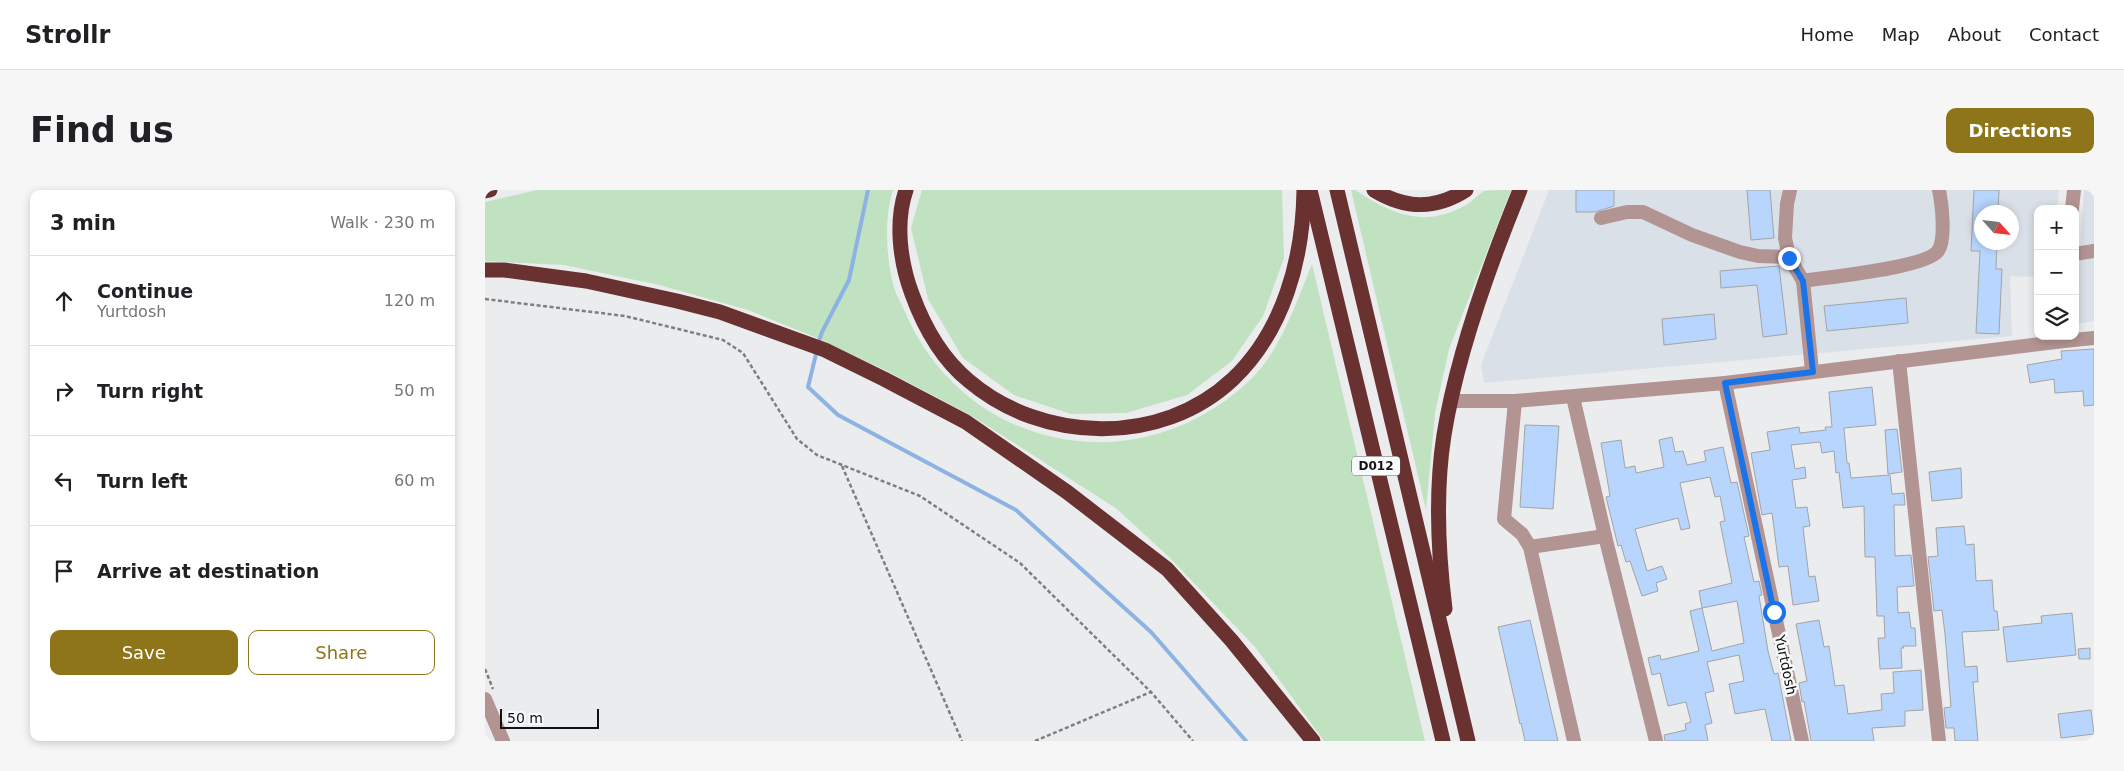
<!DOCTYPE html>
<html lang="en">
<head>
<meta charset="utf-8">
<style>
  body { margin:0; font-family:"DejaVu Sans",sans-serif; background:#f6f6f6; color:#202124 }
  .controls { position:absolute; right:15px; top:15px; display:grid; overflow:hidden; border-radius:10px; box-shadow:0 2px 8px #0003 }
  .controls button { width:45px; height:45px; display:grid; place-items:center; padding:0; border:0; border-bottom:1px solid #e0e0e0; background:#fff; color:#202124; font:25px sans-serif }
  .compass { position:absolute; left:1489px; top:15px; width:45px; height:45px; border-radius:50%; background:#fff; box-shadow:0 2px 8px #0003; rotate:117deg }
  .scale { position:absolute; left:15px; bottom:12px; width:99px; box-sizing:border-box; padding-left:5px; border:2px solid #121213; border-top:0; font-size:14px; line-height:18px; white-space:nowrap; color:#121213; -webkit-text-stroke:4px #f9fafb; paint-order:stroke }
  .stop { position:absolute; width:15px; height:15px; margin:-11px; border:4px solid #1a73e8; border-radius:50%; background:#fff }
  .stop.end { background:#1a73e8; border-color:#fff; box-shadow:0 1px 5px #0008 }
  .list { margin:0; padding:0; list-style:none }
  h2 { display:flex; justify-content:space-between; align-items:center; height:65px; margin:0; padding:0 20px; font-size:21px }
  h2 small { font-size:16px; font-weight:400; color:#757577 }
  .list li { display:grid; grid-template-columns:32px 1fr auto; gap:15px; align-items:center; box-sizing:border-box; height:90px; padding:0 20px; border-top:1px solid #e0e0e0 }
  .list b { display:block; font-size:19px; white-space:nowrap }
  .list p { margin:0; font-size:16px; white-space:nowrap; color:#757577 }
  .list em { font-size:16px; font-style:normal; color:#757577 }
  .actions { display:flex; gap:10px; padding:15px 20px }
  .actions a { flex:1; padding:11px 0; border:1px solid #8e7519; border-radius:10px; text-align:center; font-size:18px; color:#8e7519 }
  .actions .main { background:#8e7519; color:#fff }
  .icon { flex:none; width:28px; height:28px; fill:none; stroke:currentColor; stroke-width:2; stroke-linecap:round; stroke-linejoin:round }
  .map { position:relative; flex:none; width:1609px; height:551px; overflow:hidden; border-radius:10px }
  header { display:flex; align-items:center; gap:30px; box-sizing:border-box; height:70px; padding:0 25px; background:#fff; border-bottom:1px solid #e0e0e0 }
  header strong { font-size:24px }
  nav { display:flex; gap:28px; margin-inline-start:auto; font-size:18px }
  .intro { display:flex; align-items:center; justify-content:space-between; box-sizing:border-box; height:120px; padding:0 30px }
  h1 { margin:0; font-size:35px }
  .button { padding:12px 22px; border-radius:10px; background:#8e7519; color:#fff; font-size:18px; font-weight:700 }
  main { display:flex; gap:30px; padding:0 30px }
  aside { flex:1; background:#fff; border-radius:10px; box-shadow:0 2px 8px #0003 }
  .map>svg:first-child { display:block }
  .built { fill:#dae0e7; fill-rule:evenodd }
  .green { fill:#c0e2c0 }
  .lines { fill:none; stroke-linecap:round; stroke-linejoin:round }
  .stream { stroke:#8cb3e3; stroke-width:4 }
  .building { fill:#b7d5fd; stroke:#a3a4a5; fill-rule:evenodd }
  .path { stroke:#7e7f80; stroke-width:2.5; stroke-dasharray:4 2.5; stroke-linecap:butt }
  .minor { stroke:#b29492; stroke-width:14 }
  .highway { stroke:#69312f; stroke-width:15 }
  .route { stroke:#1a73e8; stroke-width:6 }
  .labels { text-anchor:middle; stroke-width:5; stroke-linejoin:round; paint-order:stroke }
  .shield { fill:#f9fafb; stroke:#575859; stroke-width:1 }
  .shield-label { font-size:12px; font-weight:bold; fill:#121213 }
  .street-label { font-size:14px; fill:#121213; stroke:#f9fafb }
</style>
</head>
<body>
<header>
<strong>Strollr</strong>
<nav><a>Home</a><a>Map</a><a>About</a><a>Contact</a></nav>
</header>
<div class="intro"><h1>Find us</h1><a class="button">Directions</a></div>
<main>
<aside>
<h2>3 min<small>Walk · 230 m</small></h2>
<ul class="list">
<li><svg class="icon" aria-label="ahead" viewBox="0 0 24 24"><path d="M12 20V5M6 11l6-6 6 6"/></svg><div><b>Continue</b><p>Yurtdosh</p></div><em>120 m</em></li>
<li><svg class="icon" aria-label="right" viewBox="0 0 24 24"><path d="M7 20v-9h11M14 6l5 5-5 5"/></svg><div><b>Turn right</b></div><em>50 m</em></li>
<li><svg class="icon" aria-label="left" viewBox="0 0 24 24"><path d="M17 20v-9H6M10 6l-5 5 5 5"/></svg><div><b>Turn left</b></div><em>60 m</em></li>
<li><svg class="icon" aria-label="arrive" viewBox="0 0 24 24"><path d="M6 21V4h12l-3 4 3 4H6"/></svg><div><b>Arrive at destination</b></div></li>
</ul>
<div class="actions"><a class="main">Save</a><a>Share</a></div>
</aside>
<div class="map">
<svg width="1609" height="551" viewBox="0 0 1609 551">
  <rect width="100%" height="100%" fill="#ebecee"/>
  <!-- built -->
  <g class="built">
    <path d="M1064 0H1574L1572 19H1553V87L1525 86 1527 146 999 193 996 175ZM1496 22H1526V52H1496Z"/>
    <polygon points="1599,0 1609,0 1609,131 1590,134"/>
  </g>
  <!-- green -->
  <g class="green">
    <path d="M52 0H408C399 29 401 65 408 94 410 103 416 113 420 122 480 262 654 296 765 190 796 160 811 113 827 74L940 551H839L771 458 685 368 632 319 487 226 402 181 332 148 263 120 174 95 79 75 0 71V12Z"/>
    <polygon points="437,0 797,0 799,68 778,126 747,171 702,205 641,223 586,224 529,205 478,168 443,109 426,38"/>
    <path d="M866 0H870C906 24 939 39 981 15 987 11 993 5 999 1 1006 0 1018 0 1026 0L964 159 950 223 941 320Z"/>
  </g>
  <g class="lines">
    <!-- stream -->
    <g class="stream">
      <polyline points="333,154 337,142 364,90 383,0"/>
      <polyline points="332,160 323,197 353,225 531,320 666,442 761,551"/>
    </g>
  </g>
  <!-- building -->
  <g class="building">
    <polygon points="1091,0 1129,0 1129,16 1110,22 1091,22"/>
    <polygon points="1262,0 1285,0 1289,48 1266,50"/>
    <polygon points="1489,0 1514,0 1513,22 1496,22 1496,52 1512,52 1511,79 1517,79 1514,144 1491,143 1495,61 1486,61"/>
    <polygon points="1294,76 1302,144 1278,147 1272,95 1236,98 1235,81"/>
    <polygon points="1421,108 1423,133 1342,141 1339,116"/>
    <polygon points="1229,124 1231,149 1179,155 1177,129"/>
    <polygon points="1609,159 1609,215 1599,216 1598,201 1570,203 1569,189 1545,193 1542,175 1577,169 1576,161"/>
    <polygon points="1387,197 1391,235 1359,238 1362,273 1364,273 1366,288 1405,285 1407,304 1419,303 1420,315 1409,315 1410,366 1426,365 1429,396 1412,397 1413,423 1424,422 1426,438 1430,438 1431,456 1418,456 1419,458 1416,458 1417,478 1395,479 1393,448 1400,448 1399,426 1392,426 1390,367 1380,367 1379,316 1358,318 1354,282 1351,283 1349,261 1337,263 1335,252 1306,255 1310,279 1320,277 1321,288 1307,290 1311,318 1322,317 1325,336 1318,337 1324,387 1330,386 1334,411 1308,415 1303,376 1294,377 1287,323 1277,325 1266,263 1285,260 1282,242 1314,237 1315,243 1341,240 1340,237 1347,237 1344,202"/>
    <polygon points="1040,235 1074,236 1068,319 1035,317"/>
    <polygon points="1412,239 1417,282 1403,284 1400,240"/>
    <path d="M1187 247 1190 262 1198 261 1202 275 1221 271 1219 261 1238 257 1246 293 1252 292 1264 346 1259 347 1269 392 1274 391 1277 405 1274 406 1283 461 1289 484 1293 483 1306 551H1287L1280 519 1250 524 1244 494 1259 491 1254 465 1222 472 1229 501 1220 503 1227 533 1220 535 1223 551H1180L1179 545 1201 540 1200 534 1206 532 1201 512 1183 516 1175 483 1167 485 1163 468 1175 465 1176 470 1214 461 1205 421 1217 418 1214 401 1247 393 1235 332 1240 331 1235 306 1230 307 1225 287 1195 293 1205 338 1196 340 1193 328 1150 339 1162 381 1177 376 1182 389 1171 393 1173 401 1157 406 1145 371 1141 372 1136 355 1133 356 1121 307 1125 306 1116 253 1136 250 1140 278 1150 276 1151 283 1179 277 1174 250ZM1252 411 1259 453 1227 461 1217 418Z"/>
    <polygon points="1476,278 1477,308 1447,311 1444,282"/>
    <polygon points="1479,336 1481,355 1489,354 1491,391 1507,390 1509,421 1512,421 1514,440 1477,442 1480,477 1492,476 1493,492 1488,492 1493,551 1470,551 1469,538 1461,538 1459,518 1466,517 1460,444 1457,420 1449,421 1443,367 1453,366 1451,338"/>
    <polygon points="1587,423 1591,465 1522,472 1518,437 1557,433 1556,426"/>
    <polygon points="1045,430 1073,551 1040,551 1036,533 1035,534 1013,437"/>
    <polygon points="1334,430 1339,457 1344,456 1350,496 1359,495 1363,524 1397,520 1396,504 1409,503 1408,482 1436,480 1438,520 1420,521 1420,536 1387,538 1389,551 1326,551 1319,511 1317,512 1314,493 1322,491 1311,434"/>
    <polygon points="1605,458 1605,469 1594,469 1593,459"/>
    <polygon points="1606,520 1609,544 1576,548 1573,524"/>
  </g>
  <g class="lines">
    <!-- path -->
    <g class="path">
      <polyline points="0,109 140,126 238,150 258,163 312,249 332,265 435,306 535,373 666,502 708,551"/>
      <polyline points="357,276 477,551"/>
      <polyline points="0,479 8,499"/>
      <polyline points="550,551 666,502"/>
    </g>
    <!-- minor -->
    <g class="minor">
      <polyline points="1305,0 1302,14 1300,48 1304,67 1318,91 1327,181"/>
      <polyline points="1587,19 1589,0"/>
      <polyline points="1116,28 1142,22 1158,22 1207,45 1255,62 1273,66 1304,67"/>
      <polyline points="1590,64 1609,61"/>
      <path d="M1318 91C1342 87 1441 78 1453 61 1461 50 1457 14 1454 0"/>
      <polyline points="1579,151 1609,148"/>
      <polyline points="1414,171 1454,551"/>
      <polyline points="1240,193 1317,551"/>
      <polyline points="1088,207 1120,346 1171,551"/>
      <polyline points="966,211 1030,211 1240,193 1579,151 1579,146"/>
      <polyline points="1030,211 1019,329 1037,344 1045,357 1089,551"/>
      <polyline points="1045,357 1120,346"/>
      <polyline points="0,509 18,551"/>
    </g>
    <!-- highway -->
    <g class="highway">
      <path d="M421 0C410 32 415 72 427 104 439 137 457 169 484 191 557 253 676 257 748 189 799 140 818 69 819 0"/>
      <polyline points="825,0 958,551"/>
      <polyline points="852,0 983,551"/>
      <path d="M889 0C920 19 950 20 981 0"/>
      <polyline points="0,1 5,0"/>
      <polyline points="0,80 19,80 101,91 192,111 235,122 340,160 399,189 481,232 582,302 682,379 747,451 828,551"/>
      <path d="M960 419C953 362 950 302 959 245 972 164 1004 76 1035 0"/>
    </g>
  </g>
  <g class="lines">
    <!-- route -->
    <polyline class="route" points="1289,422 1240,193 1328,182 1318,91 1304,68"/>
  </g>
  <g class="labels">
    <!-- shield labels -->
    <rect class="shield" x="867" y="266.5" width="48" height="19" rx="4"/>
    <g class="shield-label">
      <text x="891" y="280">D012</text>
    </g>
    <!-- street labels -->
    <g class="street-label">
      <text transform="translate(1301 475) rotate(78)" y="5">Yurtdosh</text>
    </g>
  </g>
</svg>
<div class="controls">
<button>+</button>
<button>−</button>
<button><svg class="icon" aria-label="layers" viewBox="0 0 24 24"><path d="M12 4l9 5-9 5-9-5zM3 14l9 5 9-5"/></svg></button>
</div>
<svg class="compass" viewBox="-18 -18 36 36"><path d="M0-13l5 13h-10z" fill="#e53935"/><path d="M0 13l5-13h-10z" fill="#757577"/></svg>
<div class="scale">50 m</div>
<div class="stop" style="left:1289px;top:422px"></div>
<div class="stop end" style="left:1304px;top:68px"></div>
</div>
</main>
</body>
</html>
